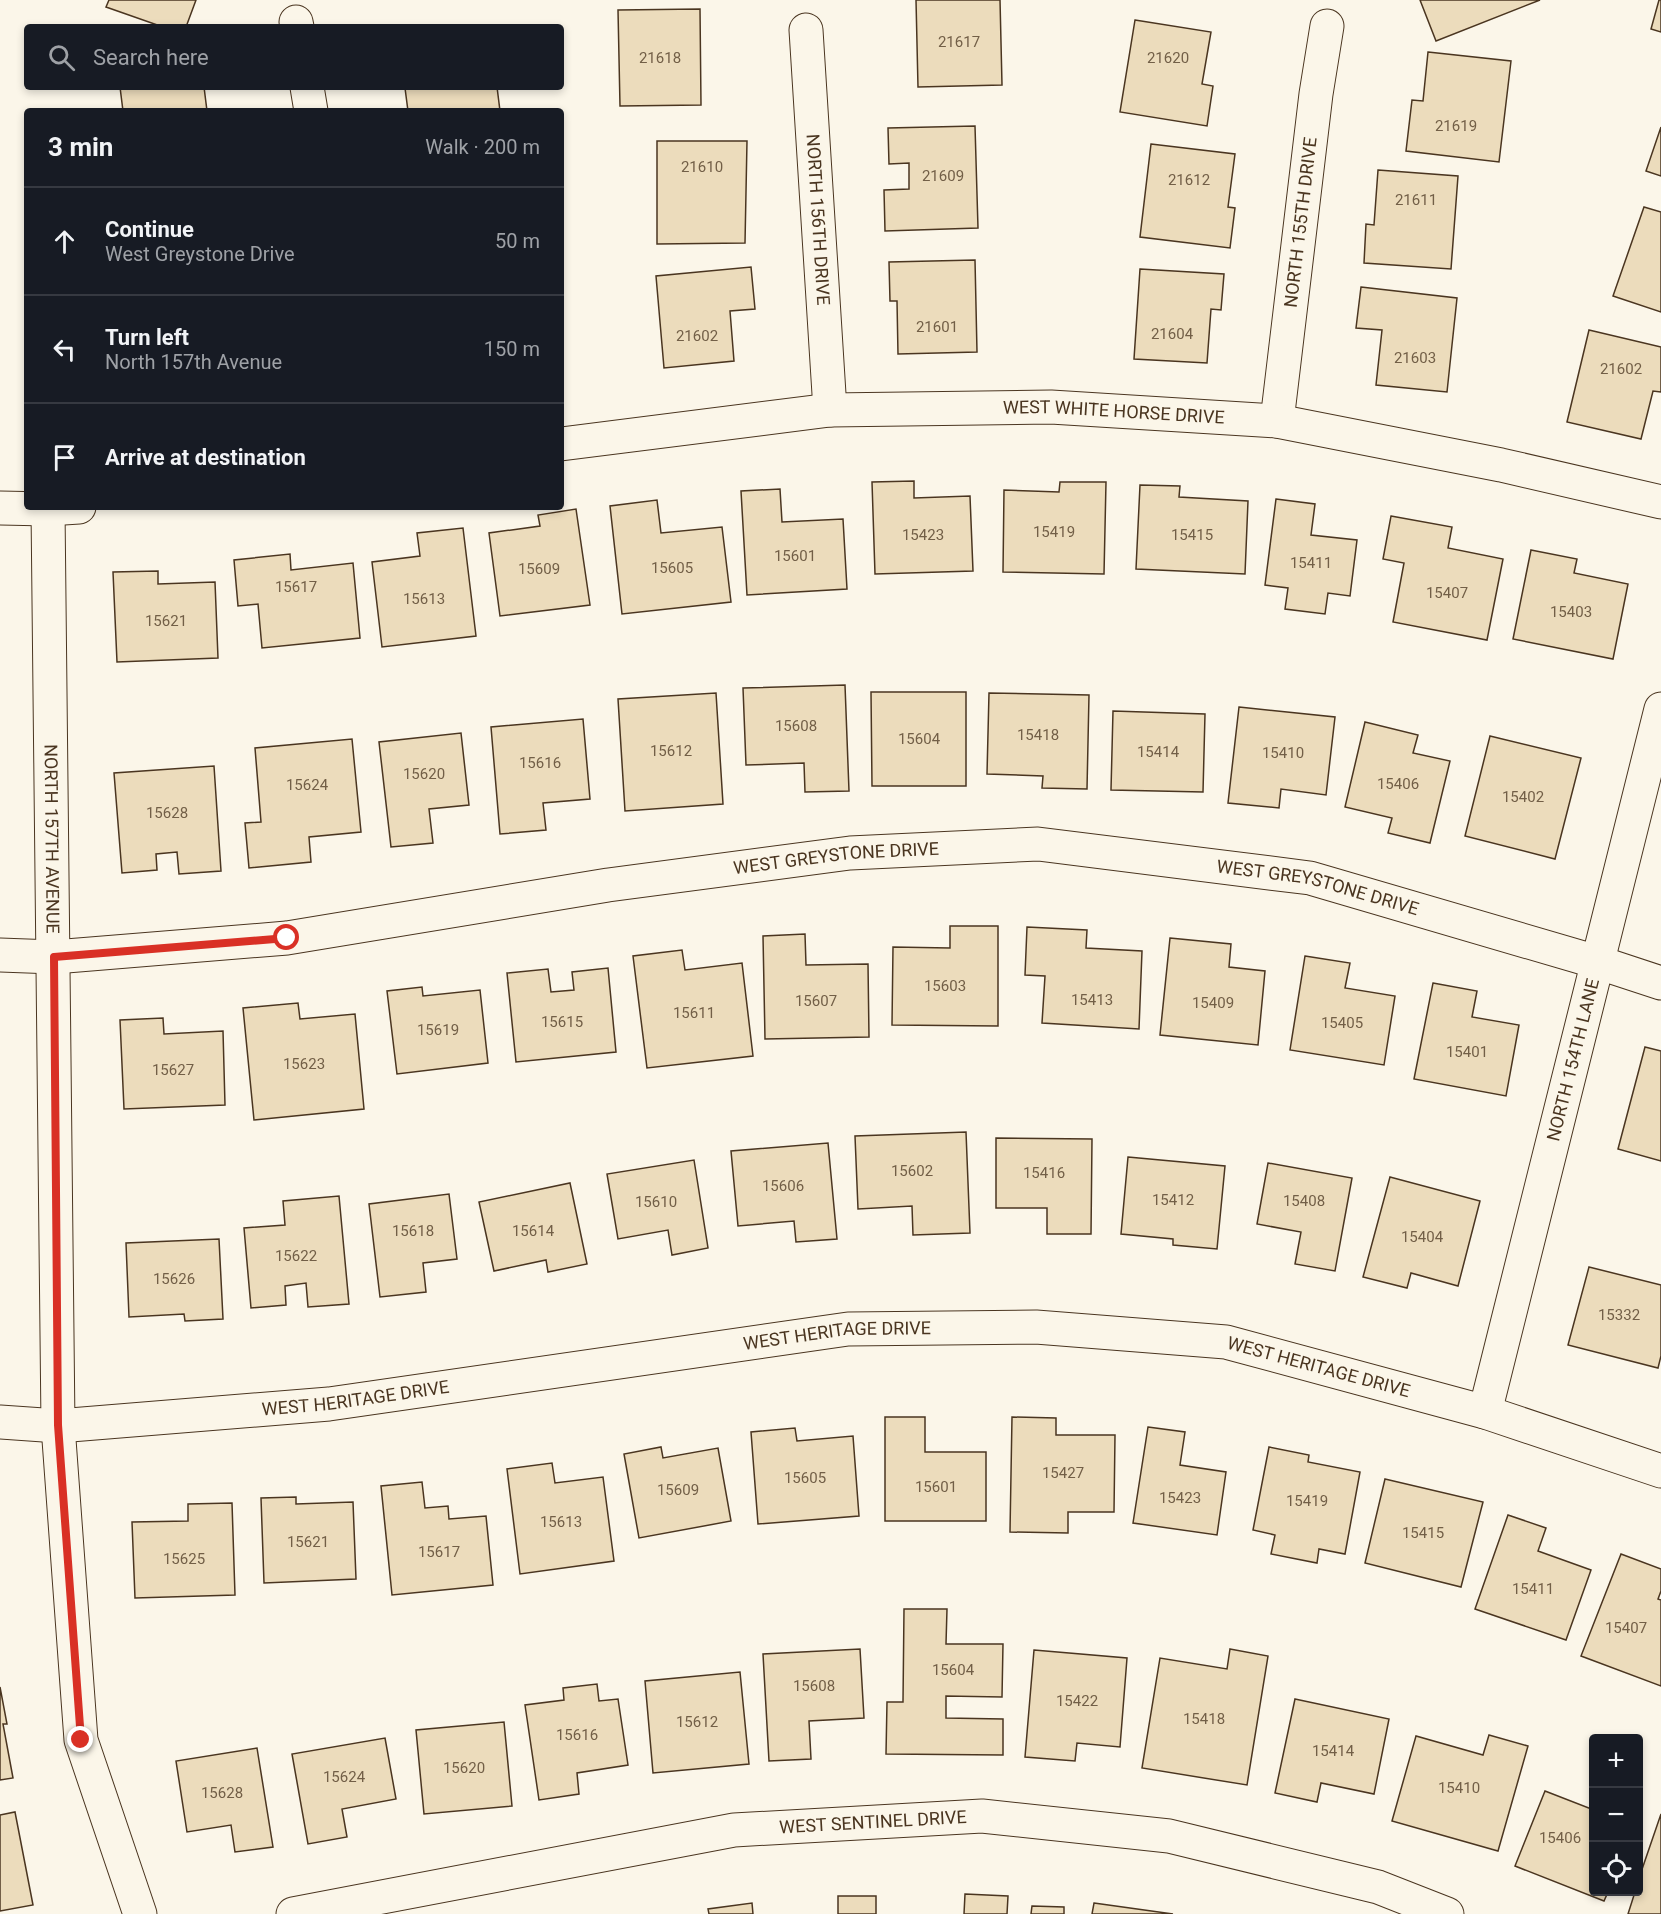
<!DOCTYPE html>
<html lang="en">
<head>
<meta charset="utf-8">
<style>
  body { margin:0; font-family:Roboto,sans-serif; background:#20242c; color:#f1f3f6 }
  .controls { position:absolute; right:18px; bottom:18px; display:grid; overflow:hidden; border-radius:6px; box-shadow:0 3px 9px #0003 }
  .controls button { width:54px; height:54px; display:grid; place-items:center; padding:0; border:0; border-bottom:2px solid #363941; background:#171b24; color:#f1f3f6; font:30px sans-serif }
  .stop { position:absolute; width:18px; height:18px; margin:-14px; border:4px solid #d93025; border-radius:50%; background:#fff }
  .stop.end { background:#d93025; border-color:#fff; box-shadow:0 2px 6px #0008 }
  .list { margin:0; padding:0; list-style:none }
  h2 { display:flex; justify-content:space-between; align-items:center; height:78px; margin:0; padding:0 24px; font-size:26px }
  h2 small { font-size:20px; font-weight:400; color:#9ea1a6 }
  .list li { display:grid; grid-template-columns:39px 1fr auto; gap:18px; align-items:center; box-sizing:border-box; height:108px; padding:0 24px; border-top:2px solid #363941 }
  .list b { display:block; font-size:22px; white-space:nowrap }
  .list p { margin:0; font-size:20px; white-space:nowrap; color:#9ea1a6 }
  .list em { font-size:20px; font-style:normal; color:#9ea1a6 }
  .icon { flex:none; width:33px; height:33px; fill:none; stroke:currentColor; stroke-width:2; stroke-linecap:round; stroke-linejoin:round }
  .map { position:relative; flex:none; width:1661px; height:1914px; overflow:hidden }
  .search { position:absolute; background:#171b24; box-shadow:0 3px 9px #0003; left:24px; top:24px; width:540px; height:66px; display:flex; align-items:center; gap:15px; box-sizing:border-box; padding:0 21px; border-radius:6px; color:#9ea1a6; font-size:22px }
  .panel { position:absolute; background:#171b24; box-shadow:0 3px 9px #0003; left:24px; top:108px; width:540px; height:402px; border-radius:6px }
  .map>svg:first-child { display:block }
  .building { fill:#ecdcbc; stroke:#4a3520; stroke-width:1.5 }
  .lines { fill:none; stroke-linecap:round; stroke-linejoin:round }
  .minor-casing { stroke:#4a3520; stroke-width:35 }
  .minor { stroke:#fbf6e9; stroke-width:33 }
  .route { stroke:#d93025; stroke-width:8 }
  .labels { text-anchor:middle; stroke-width:4.5; stroke-linejoin:round; paint-order:stroke }
  .number-label { font-size:15px; fill:#725f47 }
  .street-label { font-size:18px; fill:#4a3520; stroke:#fbf6e9 }
</style>
</head>
<body>
<div class="map">
<svg width="1661" height="1914" viewBox="0 0 1661 1914">
  <rect width="100%" height="100%" fill="#fbf6e9"/>
  <!-- building -->
  <g class="building">
    <polygon points="109,0 196,0 186,27 163,27 106,7"/>
    <polygon points="916,0 1000,0 1002,85 918,87"/>
    <polygon points="1420,0 1540,0 1436,41"/>
    <polygon points="1659,0 1661,0 1661,32 1651,29"/>
    <polygon points="700,9 701,105 620,106 618,10"/>
    <polygon points="1135,20 1211,32 1202,84 1213,86 1207,126 1120,112"/>
    <polygon points="1428,52 1511,61 1499,162 1406,151 1412,100 1423,101"/>
    <polygon points="120,87 204,87 207,111 123,111"/>
    <polygon points="413,87 497,87 500,111 408,111 405,88"/>
    <polygon points="975,126 978,228 885,231 884,190 909,189 909,163 889,164 888,128"/>
    <polygon points="1661,127 1661,176 1646,171"/>
    <polygon points="657,141 747,141 745,243 657,244"/>
    <polygon points="1151,144 1235,154 1228,207 1235,208 1230,248 1140,237"/>
    <polygon points="1378,170 1458,176 1451,269 1364,263 1366,224 1374,225"/>
    <polygon points="1644,207 1661,212 1661,312 1613,296"/>
    <polygon points="975,260 977,352 898,354 897,301 890,301 889,262"/>
    <polygon points="751,267 755,309 730,311 734,361 664,368 656,276"/>
    <polygon points="1140,269 1224,274 1221,310 1211,309 1207,363 1134,359"/>
    <polygon points="1361,287 1457,298 1447,392 1376,385 1382,330 1356,328"/>
    <polygon points="1589,330 1661,347 1661,392 1653,391 1641,439 1567,422"/>
    <polygon points="914,481 914,498 970,496 973,571 875,574 872,482"/>
    <polygon points="1060,482 1106,482 1104,574 1003,572 1004,490 1059,492"/>
    <polygon points="1140,485 1180,486 1179,497 1248,501 1245,574 1136,569"/>
    <polygon points="780,489 782,522 843,519 847,589 747,595 741,491"/>
    <polygon points="1276,499 1315,504 1311,535 1357,540 1350,596 1328,593 1325,614 1285,609 1288,588 1265,585"/>
    <polygon points="657,500 661,533 722,527 731,602 622,614 610,506"/>
    <polygon points="576,509 590,605 500,616 489,533 540,526 538,515"/>
    <polygon points="1391,516 1452,527 1448,548 1503,559 1487,640 1393,622 1404,563 1383,559"/>
    <polygon points="463,528 476,636 382,647 372,562 420,556 417,533"/>
    <polygon points="1531,550 1577,559 1574,573 1628,584 1613,659 1513,639"/>
    <polygon points="290,554 291,570 353,563 360,638 262,648 258,604 238,606 234,560"/>
    <polygon points="158,571 158,584 215,582 218,658 117,662 113,572"/>
    <polygon points="845,685 849,791 805,792 804,763 746,765 743,688"/>
    <polygon points="871,692 966,692 966,786 872,786"/>
    <polygon points="716,693 723,804 625,811 618,699"/>
    <polygon points="989,693 1089,695 1087,789 1042,788 1043,776 987,774"/>
    <polygon points="1239,707 1335,717 1326,795 1281,789 1279,808 1228,803"/>
    <polygon points="1113,711 1205,714 1203,792 1111,790"/>
    <polygon points="583,719 590,799 543,803 546,830 500,834 491,727"/>
    <polygon points="1365,722 1418,735 1413,753 1450,761 1430,843 1388,833 1392,818 1345,807"/>
    <polygon points="461,733 469,805 429,809 433,843 391,847 379,742"/>
    <polygon points="1490,736 1581,758 1555,859 1465,836"/>
    <polygon points="352,739 361,832 309,837 311,862 249,868 245,823 261,822 255,748"/>
    <polygon points="214,766 221,871 179,874 177,852 156,854 157,870 122,873 114,773"/>
    <polygon points="950,926 998,926 998,1026 892,1025 893,947 950,948"/>
    <polygon points="1027,927 1087,930 1086,948 1142,951 1139,1029 1042,1023 1045,976 1025,975"/>
    <polygon points="805,934 806,965 868,964 869,1037 765,1039 763,936"/>
    <polygon points="1170,938 1231,944 1229,967 1265,971 1258,1045 1160,1035"/>
    <polygon points="682,950 685,970 742,963 753,1056 647,1068 633,956"/>
    <polygon points="1305,956 1350,963 1345,988 1395,996 1384,1065 1290,1050"/>
    <polygon points="608,968 616,1052 516,1062 507,973 548,969 551,992 574,990 572,972"/>
    <polygon points="1433,983 1477,991 1472,1017 1519,1025 1506,1096 1414,1079"/>
    <polygon points="422,987 423,996 480,990 488,1063 397,1074 387,991"/>
    <polygon points="298,1003 300,1019 355,1014 364,1109 254,1120 243,1008"/>
    <polygon points="163,1018 164,1034 223,1031 225,1105 124,1109 120,1020"/>
    <polygon points="1645,1047 1661,1051 1661,1161 1618,1149"/>
    <polygon points="966,1132 970,1233 913,1235 912,1206 858,1209 855,1136"/>
    <polygon points="996,1138 1092,1139 1091,1234 1047,1234 1047,1208 996,1208"/>
    <polygon points="828,1143 837,1239 796,1242 794,1221 738,1226 731,1151"/>
    <polygon points="1128,1157 1225,1166 1217,1249 1173,1245 1173,1239 1121,1234"/>
    <polygon points="694,1160 708,1248 672,1255 668,1230 618,1239 607,1174"/>
    <polygon points="1268,1163 1352,1178 1335,1271 1295,1264 1301,1232 1257,1224"/>
    <polygon points="1390,1177 1480,1201 1458,1286 1411,1273 1407,1288 1363,1277"/>
    <polygon points="570,1183 587,1264 548,1272 546,1260 494,1271 479,1202"/>
    <polygon points="449,1194 457,1259 423,1263 426,1292 380,1297 369,1204"/>
    <polygon points="339,1196 349,1304 308,1307 306,1283 285,1286 286,1305 251,1308 244,1228 285,1225 283,1201"/>
    <polygon points="219,1239 223,1319 185,1321 184,1314 129,1317 126,1243"/>
    <polygon points="1589,1267 1661,1285 1661,1356 1658,1368 1568,1345"/>
    <polygon points="885,1417 925,1417 925,1452 986,1452 986,1521 885,1521"/>
    <polygon points="1012,1417 1056,1418 1056,1435 1115,1435 1114,1512 1068,1512 1068,1533 1010,1532"/>
    <polygon points="1148,1427 1185,1432 1180,1465 1226,1472 1217,1535 1133,1523"/>
    <polygon points="795,1428 797,1441 853,1436 859,1516 758,1524 751,1432"/>
    <polygon points="661,1447 663,1458 718,1448 731,1521 639,1538 624,1454"/>
    <polygon points="1269,1447 1309,1455 1308,1462 1360,1472 1345,1554 1319,1549 1317,1563 1271,1554 1275,1535 1253,1530"/>
    <polygon points="552,1463 555,1483 603,1477 614,1561 520,1574 507,1469"/>
    <polygon points="1385,1479 1483,1502 1461,1587 1365,1563"/>
    <polygon points="422,1482 425,1508 448,1506 449,1519 486,1516 493,1585 392,1595 381,1486"/>
    <polygon points="296,1497 296,1504 353,1502 356,1579 264,1583 261,1498"/>
    <polygon points="232,1503 235,1595 135,1598 132,1522 188,1521 188,1504"/>
    <polygon points="1508,1515 1546,1528 1538,1551 1591,1570 1566,1640 1475,1609"/>
    <polygon points="1621,1554 1661,1569 1661,1591 1658,1599 1661,1600 1661,1686 1581,1656"/>
    <polygon points="904,1609 947,1609 946,1644 1003,1644 1002,1697 946,1696 946,1718 1003,1719 1003,1755 886,1754 887,1702 903,1702"/>
    <polygon points="860,1649 864,1718 809,1721 811,1759 769,1761 763,1654"/>
    <polygon points="1230,1649 1268,1656 1247,1785 1142,1768 1160,1658 1227,1669"/>
    <polygon points="1034,1650 1127,1658 1120,1747 1077,1743 1075,1761 1025,1757"/>
    <polygon points="740,1672 749,1764 653,1773 645,1681"/>
    <polygon points="597,1684 599,1701 618,1699 628,1765 577,1773 579,1794 539,1800 525,1705 564,1700 563,1688"/>
    <polygon points="0,1687 7,1724 3,1724 13,1778 0,1780"/>
    <polygon points="1295,1699 1389,1719 1374,1794 1321,1783 1317,1802 1275,1793"/>
    <polygon points="504,1722 512,1806 424,1814 416,1730"/>
    <polygon points="1489,1735 1528,1746 1498,1851 1392,1821 1416,1736 1483,1755"/>
    <polygon points="385,1738 396,1799 342,1809 347,1837 308,1844 292,1754"/>
    <polygon points="257,1748 273,1847 235,1852 231,1825 187,1832 176,1761"/>
    <polygon points="1545,1791 1594,1810 1594,1892 1608,1892 1604,1901 1515,1866"/>
    <polygon points="15,1812 33,1905 0,1911 0,1815"/>
    <polygon points="1661,1814 1661,1914 1628,1914 1635,1892 1638,1892 1638,1881"/>
    <polygon points="965,1894 1008,1896 1007,1914 964,1914"/>
    <rect x="838" y="1896" width="38" height="18"/>
    <polygon points="752,1903 753,1914 709,1914 708,1909"/>
    <polygon points="1094,1903 1173,1914 1092,1914"/>
    <polygon points="1032,1906 1064,1907 1064,1914 1031,1914"/>
  </g>
  <g class="lines">
    <defs>
      <g id="minor">
        <polyline points="296,22 297,27"/>
        <path id="s1" d="M806 30 830 410"/>
        <polyline points="307,87 311,111"/>
        <path id="s2" d="M1277 421 1316 94 1327 26"/>
        <path id="s3" d="M561 444 830 410 1051 407 1277 421 1501 465 1661 502"/>
        <polyline points="0,508 48,509 79,507"/>
        <path id="s4" d="M48 509 58 1426 81 1740 140 1914"/>
        <path id="s5" d="M0 955 54 957 287 938 608 885 850 853 1038 844 1310 878 1597 962 1661 983"/>
        <path id="s6" d="M1485 1412 1661 709"/>
        <path id="s7" d="M0 1422 58 1426 329 1404 848 1329 1036 1327 1226 1342 1485 1412 1661 1471"/>
        <path id="s8" d="M293 1914 734 1830 982 1816 1169 1836 1378 1887 1447 1914"/>
      </g>
    </defs>
    <!-- minor casing -->
    <use href="#minor" class="minor-casing"/>
    <!-- minor -->
    <use href="#minor" class="minor"/>
  </g>
  <g class="lines">
    <!-- route -->
    <polyline class="route" points="81,1740 58,1425 54,957 287,938"/>
  </g>
  <g class="labels">
    <!-- number labels -->
    <g class="number-label">
      <text x="959" y="47">21617</text>
      <text x="660" y="63">21618</text>
      <text x="1168" y="63">21620</text>
      <text x="1456" y="131">21619</text>
      <text x="702" y="172">21610</text>
      <text x="943" y="181">21609</text>
      <text x="1189" y="185">21612</text>
      <text x="1416" y="205">21611</text>
      <text x="937" y="332">21601</text>
      <text x="1172" y="339">21604</text>
      <text x="697" y="341">21602</text>
      <text x="1415" y="363">21603</text>
      <text x="1621" y="374">21602</text>
      <text x="1054" y="537">15419</text>
      <text x="923" y="540">15423</text>
      <text x="1192" y="540">15415</text>
      <text x="795" y="561">15601</text>
      <text x="1311" y="568">15411</text>
      <text x="672" y="573">15605</text>
      <text x="539" y="574">15609</text>
      <text x="296" y="592">15617</text>
      <text x="1447" y="598">15407</text>
      <text x="424" y="604">15613</text>
      <text x="1571" y="617">15403</text>
      <text x="166" y="626">15621</text>
      <text x="796" y="731">15608</text>
      <text x="1038" y="740">15418</text>
      <text x="919" y="744">15604</text>
      <text x="671" y="756">15612</text>
      <text x="1158" y="757">15414</text>
      <text x="1283" y="758">15410</text>
      <text x="540" y="768">15616</text>
      <text x="424" y="779">15620</text>
      <text x="1398" y="789">15406</text>
      <text x="307" y="790">15624</text>
      <text x="1523" y="802">15402</text>
      <text x="167" y="818">15628</text>
      <text x="945" y="991">15603</text>
      <text x="1092" y="1005">15413</text>
      <text x="816" y="1006">15607</text>
      <text x="1213" y="1008">15409</text>
      <text x="694" y="1018">15611</text>
      <text x="562" y="1027">15615</text>
      <text x="1342" y="1028">15405</text>
      <text x="438" y="1035">15619</text>
      <text x="1467" y="1057">15401</text>
      <text x="304" y="1069">15623</text>
      <text x="173" y="1075">15627</text>
      <text x="912" y="1176">15602</text>
      <text x="1044" y="1178">15416</text>
      <text x="783" y="1191">15606</text>
      <text x="1173" y="1205">15412</text>
      <text x="1304" y="1206">15408</text>
      <text x="656" y="1207">15610</text>
      <text x="413" y="1236">15618</text>
      <text x="533" y="1236">15614</text>
      <text x="1422" y="1242">15404</text>
      <text x="296" y="1261">15622</text>
      <text x="174" y="1284">15626</text>
      <text x="1619" y="1320">15332</text>
      <text x="1063" y="1478">15427</text>
      <text x="805" y="1483">15605</text>
      <text x="936" y="1492">15601</text>
      <text x="678" y="1495">15609</text>
      <text x="1180" y="1503">15423</text>
      <text x="1307" y="1506">15419</text>
      <text x="561" y="1527">15613</text>
      <text x="1423" y="1538">15415</text>
      <text x="308" y="1547">15621</text>
      <text x="439" y="1557">15617</text>
      <text x="184" y="1564">15625</text>
      <text x="1533" y="1594">15411</text>
      <text x="1626" y="1633">15407</text>
      <text x="953" y="1675">15604</text>
      <text x="814" y="1691">15608</text>
      <text x="1077" y="1706">15422</text>
      <text x="1204" y="1724">15418</text>
      <text x="697" y="1727">15612</text>
      <text x="577" y="1740">15616</text>
      <text x="1333" y="1756">15414</text>
      <text x="464" y="1773">15620</text>
      <text x="344" y="1782">15624</text>
      <text x="1459" y="1793">15410</text>
      <text x="222" y="1798">15628</text>
      <text x="1560" y="1843">15406</text>
    </g>
    <!-- street labels -->
    <g class="street-label">
      <text dy="6" stroke="none"><textPath href="#s1" startOffset="190">NORTH 156TH DRIVE</textPath></text>
      <text dy="6" stroke="none"><textPath href="#s2" startOffset="200">NORTH 155TH DRIVE</textPath></text>
      <text dy="6" stroke="none"><textPath href="#s3" startOffset="555">WEST WHITE HORSE DRIVE</textPath></text>
      <text dy="6" stroke="none"><textPath href="#s4" startOffset="330">NORTH 157TH AVENUE</textPath></text>
      <text dy="6" stroke="none"><textPath href="#s5" startOffset="843">WEST GREYSTONE DRIVE</textPath></text>
      <text dy="6" stroke="none"><textPath href="#s5" startOffset="1329">WEST GREYSTONE DRIVE</textPath></text>
      <text dy="6" stroke="none"><textPath href="#s6" startOffset="363">NORTH 154TH LANE</textPath></text>
      <text dy="6" stroke="none"><textPath href="#s7" startOffset="843">WEST HERITAGE DRIVE</textPath></text>
      <text dy="6" stroke="none"><textPath href="#s7" startOffset="1329">WEST HERITAGE DRIVE</textPath></text>
      <text dy="6" stroke="none"><textPath href="#s7" startOffset="357">WEST HERITAGE DRIVE</textPath></text>
      <text dy="6" stroke="none"><textPath href="#s8" startOffset="588">WEST SENTINEL DRIVE</textPath></text>
    </g>
  </g>
</svg>
<div class="controls">
<button>+</button>
<button>−</button>
<button><svg class="icon" aria-label="locate" viewBox="0 0 24 24"><circle cx="12" cy="12" r="6"/><path d="M12 2v4M12 18v4M2 12h4M18 12h4"/></svg></button>
</div>
<div class="stop" style="left:287px;top:938px"></div>
<div class="stop end" style="left:81px;top:1740px"></div>
<div class="search"><svg class="icon" aria-label="search" viewBox="0 0 24 24"><circle cx="10" cy="10" r="6"/><path d="M15 15l6 6"/></svg>Search here</div>
<section class="panel">
<h2>3 min<small>Walk · 200 m</small></h2>
<ul class="list">
<li><svg class="icon" aria-label="ahead" viewBox="0 0 24 24"><path d="M12 20V5M6 11l6-6 6 6"/></svg><div><b>Continue</b><p>West Greystone Drive</p></div><em>50 m</em></li>
<li><svg class="icon" aria-label="left" viewBox="0 0 24 24"><path d="M17 20v-9H6M10 6l-5 5 5 5"/></svg><div><b>Turn left</b><p>North 157th Avenue</p></div><em>150 m</em></li>
<li><svg class="icon" aria-label="arrive" viewBox="0 0 24 24"><path d="M6 21V4h12l-3 4 3 4H6"/></svg><div><b>Arrive at destination</b></div></li>
</ul>
</section>
</div>
</body>
</html>
